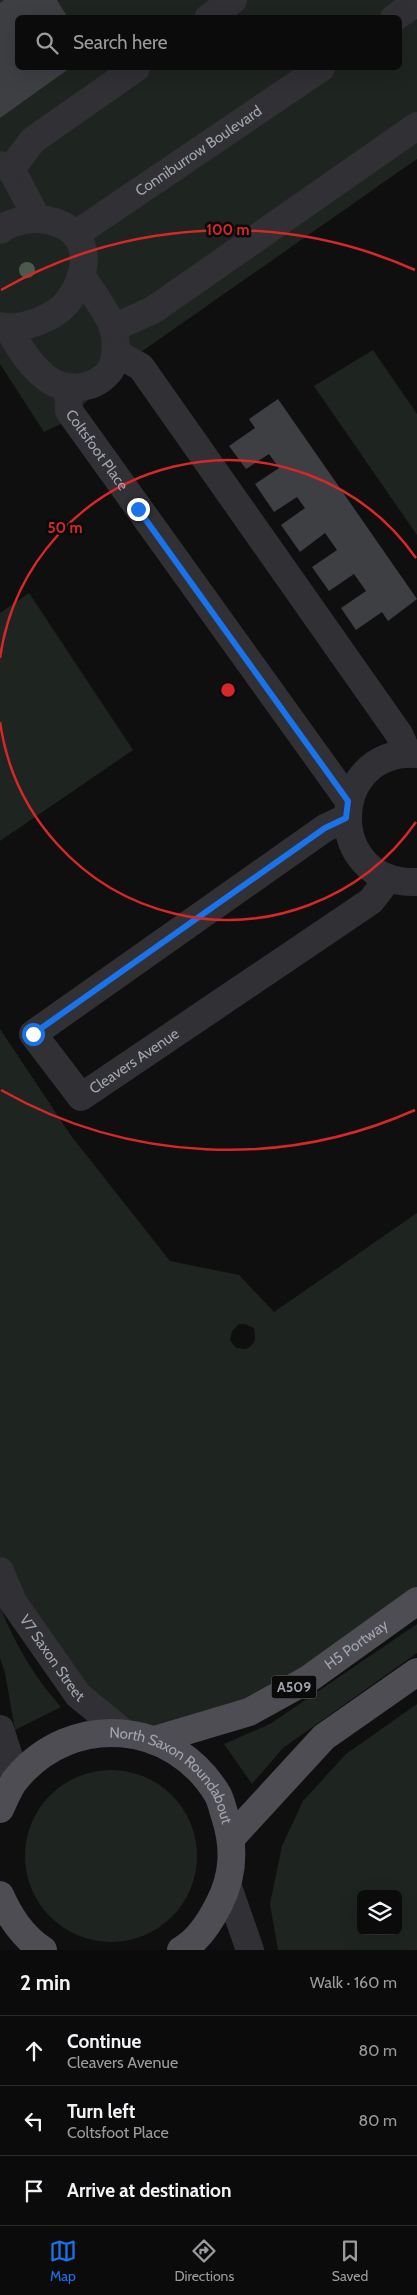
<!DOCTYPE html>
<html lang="en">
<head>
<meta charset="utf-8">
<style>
  body { margin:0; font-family:Cabin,sans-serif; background:#141415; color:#f1f3f6 }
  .controls { position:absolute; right:15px; bottom:15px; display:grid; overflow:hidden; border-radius:8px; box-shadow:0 5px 20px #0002 }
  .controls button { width:45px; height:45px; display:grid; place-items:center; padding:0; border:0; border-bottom:1px solid #2b2b2d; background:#0b0b0c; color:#f1f3f6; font:25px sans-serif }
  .stop { position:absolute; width:15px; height:15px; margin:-11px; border:4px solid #1a73e8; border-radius:50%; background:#fff }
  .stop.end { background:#1a73e8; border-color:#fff; box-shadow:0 1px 5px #0008 }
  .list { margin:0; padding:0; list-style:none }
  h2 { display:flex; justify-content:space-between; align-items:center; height:65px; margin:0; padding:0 20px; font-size:21px }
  h2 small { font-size:16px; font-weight:400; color:#9a9b9d }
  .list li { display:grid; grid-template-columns:32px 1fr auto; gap:15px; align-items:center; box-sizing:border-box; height:70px; padding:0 20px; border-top:1px solid #2b2b2d }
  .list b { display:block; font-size:19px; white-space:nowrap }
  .list p { margin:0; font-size:16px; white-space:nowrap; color:#9a9b9d }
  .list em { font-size:16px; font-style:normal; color:#9a9b9d }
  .icon { flex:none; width:28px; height:28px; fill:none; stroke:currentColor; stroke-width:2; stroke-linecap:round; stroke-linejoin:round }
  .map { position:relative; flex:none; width:417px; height:1950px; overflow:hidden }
  .search { position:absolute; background:#0b0b0c; box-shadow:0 5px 20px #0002; left:15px; right:15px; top:15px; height:55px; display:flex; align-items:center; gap:12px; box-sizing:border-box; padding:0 18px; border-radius:8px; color:#9a9b9d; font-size:19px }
  .sheet { height:275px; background:#0b0b0c }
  nav { display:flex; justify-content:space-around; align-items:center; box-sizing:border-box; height:70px; border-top:1px solid #2b2b2d; background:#0b0b0c; font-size:14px; color:#9a9b9d }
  nav a { display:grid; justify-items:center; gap:2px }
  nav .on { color:#1a73e8 }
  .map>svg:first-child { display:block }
  .green { fill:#1e241f; fill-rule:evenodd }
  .building { fill:#3e3f43 }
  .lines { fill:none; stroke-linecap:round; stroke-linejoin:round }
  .minor { stroke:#303035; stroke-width:28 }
  .major { stroke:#4d4d53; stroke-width:28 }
  .tree { fill:#4a5b4e }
  .route { stroke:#1a73e8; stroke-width:6 }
  .ring { fill:none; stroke:#d62828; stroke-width:2.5 }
  .labels { text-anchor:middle; stroke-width:5; stroke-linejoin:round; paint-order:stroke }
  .shield { fill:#0a0a0b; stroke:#74767e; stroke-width:1 }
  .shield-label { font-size:14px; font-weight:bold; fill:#a1a4af }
  .street-label { font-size:15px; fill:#a1a4af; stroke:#0a0a0b }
  .centre { fill:#d62828; stroke:#0a0a0b; stroke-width:2.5 }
  .ring-label { font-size:15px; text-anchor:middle; font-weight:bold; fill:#d62828; stroke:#0a0a0b; stroke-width:5; stroke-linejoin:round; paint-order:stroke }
</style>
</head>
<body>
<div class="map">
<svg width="417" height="1950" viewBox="0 0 417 1950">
  <rect width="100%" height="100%" fill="#0f0f10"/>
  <!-- green -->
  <g class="green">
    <path d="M0 0H417V159L141 352 63 423 44 432 0 364ZM18 18H400V68H18Z"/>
    <polygon points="373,350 417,414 417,535 314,386"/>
    <polygon points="29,593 133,750 0,841 0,613"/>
    <path d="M0 1029 72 1137 170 1261 239 1275 274 1312 417 1213V1601L249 1712 123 1732 0 1571ZM239 1324H245L254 1328C256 1339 256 1344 246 1349L236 1348 230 1340 232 1331Z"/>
    <path d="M0 1606C14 1643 35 1678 61 1707L15 1730 5 1673 0 1658Z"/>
    <polygon points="417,1624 417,1653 283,1748 252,1784 224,1744 270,1724"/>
    <path d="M417 1704V1950H278L270 1904 282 1846 303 1801 346 1754ZM361 1894H398V1931H361Z"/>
    <circle cx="111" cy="1856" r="86"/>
  </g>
  <!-- building -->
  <g class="building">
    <polygon points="4,0 57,0 68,18 18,18 18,68 70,68 0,118 0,3"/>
    <polygon points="278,399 417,599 388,621 382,612 356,630 341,608 366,591 354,574 329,591 312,567 337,550 325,533 300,552 281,525 305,508 297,497 274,512 255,484 279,468 269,454 246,469 229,446 255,428 249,419"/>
  </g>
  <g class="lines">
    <!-- minor -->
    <g class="minor">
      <polyline points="208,18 233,0"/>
      <polyline points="394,18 417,2"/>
      <polyline points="0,165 11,169 37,218"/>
      <polyline points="11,169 33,140 136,68"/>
      <path d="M0 230C12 221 32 217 47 220 92 229 91 268 69 300 56 318 21 331 0 326"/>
      <path id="s1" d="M76 234 321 68"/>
      <path d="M8 328C18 346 29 364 45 377 63 392 92 391 108 373 117 363 117 341 113 328 109 314 90 289 81 275"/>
      <polyline points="113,328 153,310 417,126"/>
      <polyline points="116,353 141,367 399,734 408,754"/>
      <path id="s2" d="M68 388 69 411 349 801"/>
      <path d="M417 754C327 748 323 885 417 882"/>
      <path id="s3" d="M346 818 325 828 33 1034 81 1097 371 901 388 879"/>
      <path id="s4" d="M0 1571 13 1602 78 1695 123 1732"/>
      <polyline points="0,1729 16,1779"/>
      <polyline points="228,1887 250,1950"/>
    </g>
    <!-- major -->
    <g class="major">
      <path id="s5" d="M155 1740 249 1712 307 1680 417 1601"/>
      <path id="s6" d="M0 1809C5 1799 9 1787 16 1779 72 1711 174 1720 218 1795 221 1801 223 1810 225 1816 235 1847 234 1875 219 1904 211 1920 198 1941 181 1950"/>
      <polyline points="232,1837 324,1737 417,1672"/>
      <path d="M0 1895C10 1917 22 1936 43 1950"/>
    </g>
  </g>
  <!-- trees -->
  <circle class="tree" cx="27" cy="270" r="8"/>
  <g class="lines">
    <!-- route -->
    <polyline class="route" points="33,1034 325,828 346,818 348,801 138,509"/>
  </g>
  <!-- distance rings -->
  <g class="ring">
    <path d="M416 822A230 230 0 0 1 0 722M0 658A230 230 0 0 1 416 558"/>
    <path d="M415 1110A460 460 0 0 1 1 1090M1 290A460 460 0 0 1 415 270"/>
  </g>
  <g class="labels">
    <!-- shield labels -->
    <rect class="shield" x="271.5" y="1675.5" width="45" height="23" rx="4"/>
    <g class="shield-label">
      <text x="294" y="1692">A509</text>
    </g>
    <!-- street labels -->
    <g class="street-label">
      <text dy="5" stroke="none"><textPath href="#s1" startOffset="148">Conniburrow Boulevard</textPath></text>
      <text dy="5" stroke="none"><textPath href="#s2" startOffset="71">Coltsfoot Place</textPath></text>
      <text dy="5" stroke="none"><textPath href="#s3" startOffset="524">Cleavers Avenue</textPath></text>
      <text dy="5" stroke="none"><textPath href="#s5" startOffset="225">H5 Portway</textPath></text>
      <text dy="5" stroke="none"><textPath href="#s4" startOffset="102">V7 Saxon Street</textPath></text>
      <text dy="5" stroke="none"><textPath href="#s6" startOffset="222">North Saxon Roundabout</textPath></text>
    </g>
  </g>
  <circle cx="228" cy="690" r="8" class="centre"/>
  <g class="ring-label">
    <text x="228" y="235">100 m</text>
    <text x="65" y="533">50 m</text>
  </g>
</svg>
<div class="controls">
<button><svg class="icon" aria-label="layers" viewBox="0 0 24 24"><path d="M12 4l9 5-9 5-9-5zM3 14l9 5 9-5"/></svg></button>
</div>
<div class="stop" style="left:33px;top:1034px"></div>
<div class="stop end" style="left:138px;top:509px"></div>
<div class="search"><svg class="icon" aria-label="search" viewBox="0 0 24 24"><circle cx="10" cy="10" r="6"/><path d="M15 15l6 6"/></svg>Search here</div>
</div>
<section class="sheet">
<h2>2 min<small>Walk · 160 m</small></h2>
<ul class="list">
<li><svg class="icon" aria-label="ahead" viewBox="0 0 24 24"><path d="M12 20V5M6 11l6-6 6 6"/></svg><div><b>Continue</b><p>Cleavers Avenue</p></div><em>80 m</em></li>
<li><svg class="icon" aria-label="left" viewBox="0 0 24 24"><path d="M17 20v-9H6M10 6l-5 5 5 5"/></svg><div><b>Turn left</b><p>Coltsfoot Place</p></div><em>80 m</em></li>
<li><svg class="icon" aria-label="arrive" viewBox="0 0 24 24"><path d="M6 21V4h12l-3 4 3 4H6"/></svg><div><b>Arrive at destination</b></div></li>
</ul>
</section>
<nav>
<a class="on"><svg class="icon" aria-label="map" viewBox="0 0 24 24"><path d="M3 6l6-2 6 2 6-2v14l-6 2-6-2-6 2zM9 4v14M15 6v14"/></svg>Map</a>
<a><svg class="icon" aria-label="directions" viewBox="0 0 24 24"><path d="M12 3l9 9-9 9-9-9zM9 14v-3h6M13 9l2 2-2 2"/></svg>Directions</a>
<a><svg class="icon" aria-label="saved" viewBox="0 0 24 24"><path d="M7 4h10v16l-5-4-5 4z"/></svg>Saved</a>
</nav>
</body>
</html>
